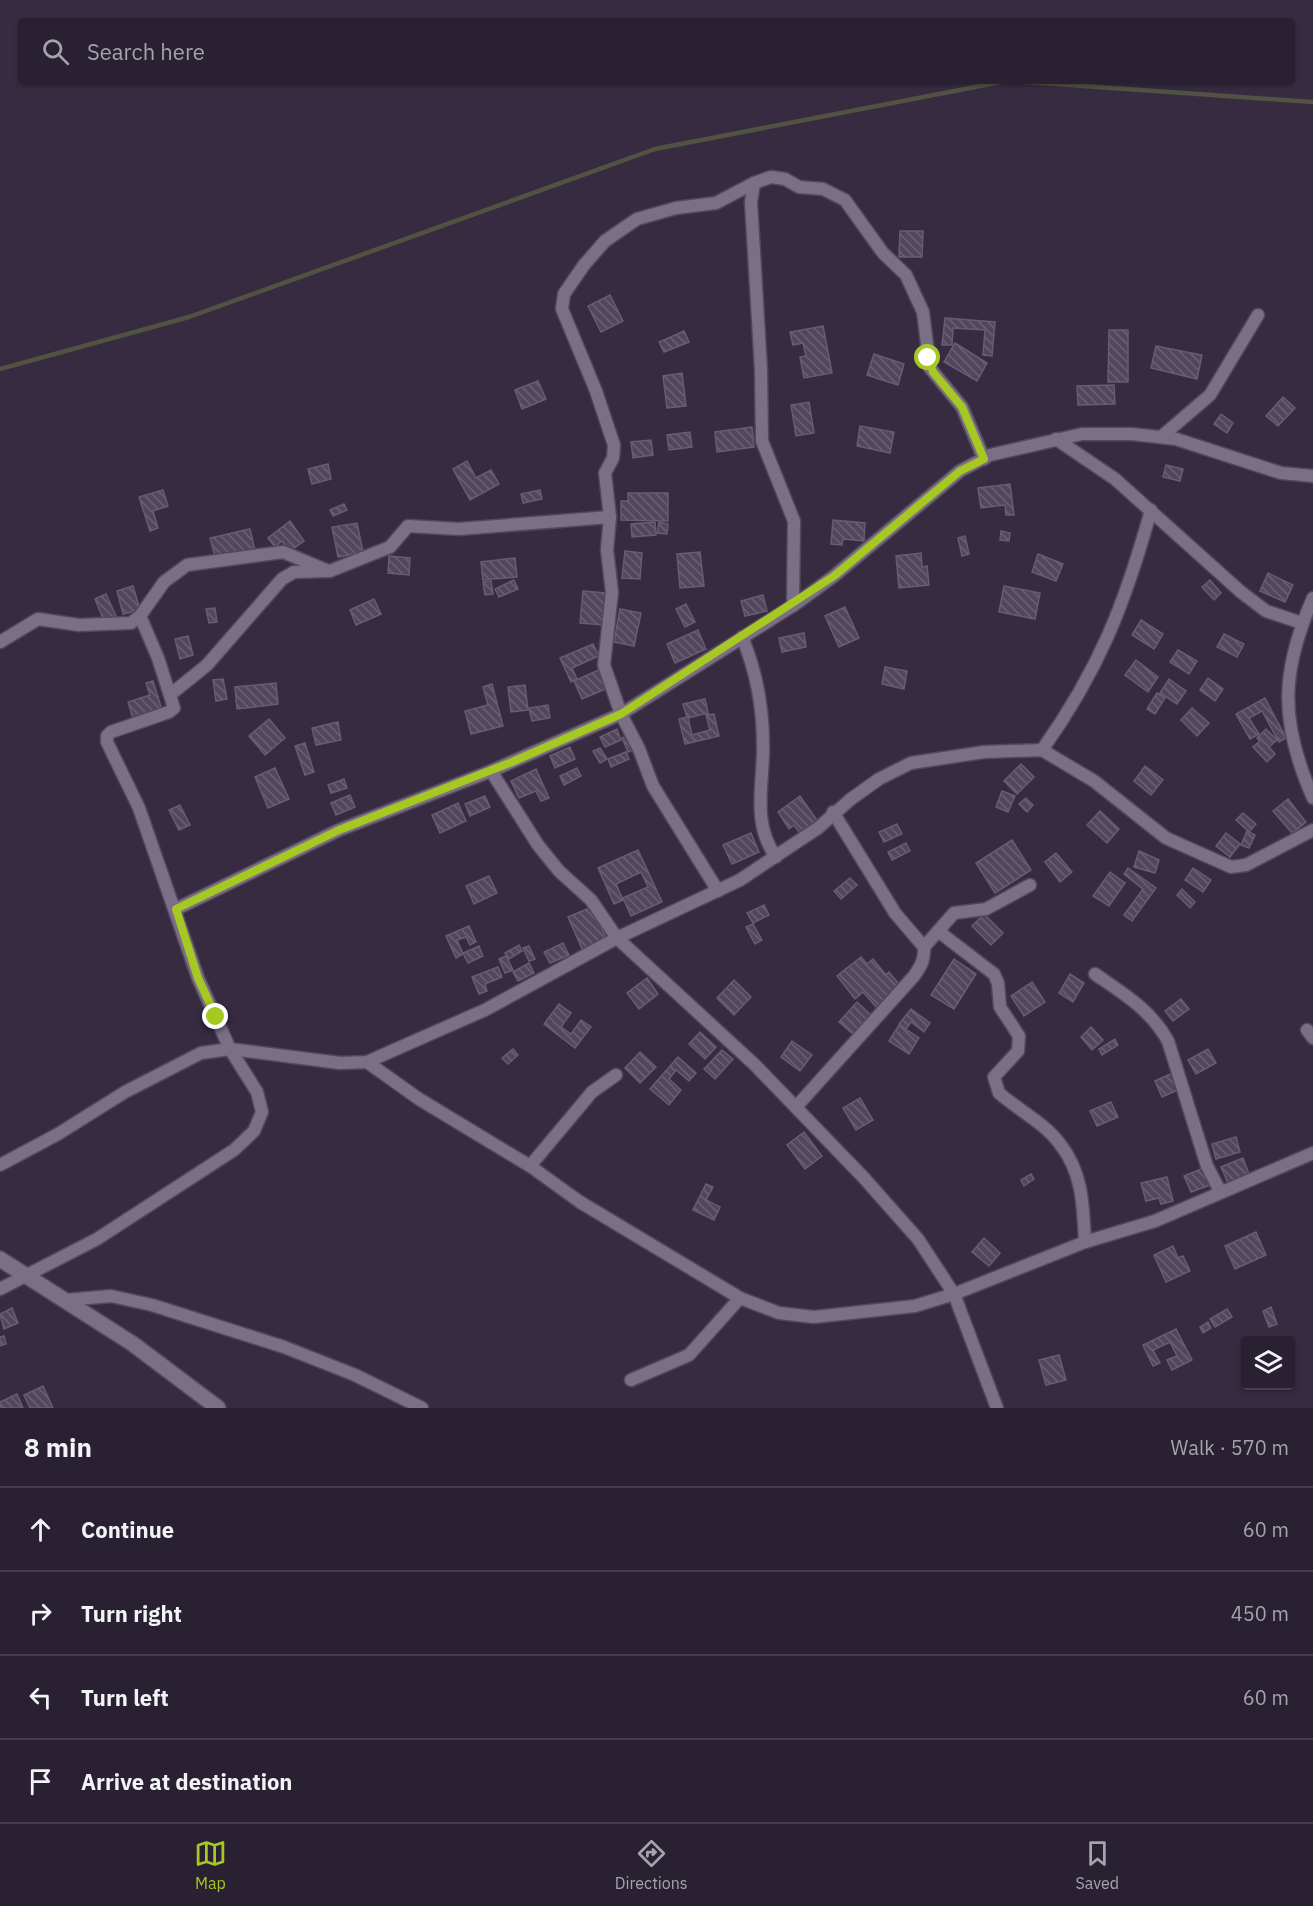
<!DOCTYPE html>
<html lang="en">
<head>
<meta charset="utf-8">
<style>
  body { margin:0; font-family:"IBM Plex Sans",sans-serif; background:#352d3d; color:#f1f3f6 }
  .controls { position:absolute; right:18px; bottom:18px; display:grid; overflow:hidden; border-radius:6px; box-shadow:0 2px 4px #0004 }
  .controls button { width:54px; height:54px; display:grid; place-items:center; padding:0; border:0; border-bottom:2px solid #453e4d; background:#292031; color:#f1f3f6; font:30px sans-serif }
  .stop { position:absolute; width:18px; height:18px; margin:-14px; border:4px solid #a5c822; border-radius:50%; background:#fff }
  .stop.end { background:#a5c822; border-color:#fff; box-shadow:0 2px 6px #0008 }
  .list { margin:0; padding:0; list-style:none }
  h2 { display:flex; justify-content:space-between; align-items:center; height:78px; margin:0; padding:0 24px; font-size:26px }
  h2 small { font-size:20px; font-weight:400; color:#a5a3ab }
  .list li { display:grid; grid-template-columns:39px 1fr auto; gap:18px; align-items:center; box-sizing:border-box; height:84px; padding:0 24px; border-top:2px solid #453e4d }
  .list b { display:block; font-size:22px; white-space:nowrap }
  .list em { font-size:20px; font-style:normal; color:#a5a3ab }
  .icon { flex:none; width:33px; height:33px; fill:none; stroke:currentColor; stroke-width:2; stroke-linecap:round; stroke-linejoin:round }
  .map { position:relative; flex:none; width:1313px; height:1408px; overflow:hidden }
  .search { position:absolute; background:#292031; box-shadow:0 2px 4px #0004; left:18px; right:18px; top:18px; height:66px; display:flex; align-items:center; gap:15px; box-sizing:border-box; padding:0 21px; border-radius:6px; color:#a5a3ab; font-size:22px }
  .sheet { height:414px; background:#292031 }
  nav { display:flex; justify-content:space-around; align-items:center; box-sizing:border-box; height:84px; border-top:2px solid #453e4d; background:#292031; font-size:16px; color:#a5a3ab }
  nav a { display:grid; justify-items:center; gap:3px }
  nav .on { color:#a5c822 }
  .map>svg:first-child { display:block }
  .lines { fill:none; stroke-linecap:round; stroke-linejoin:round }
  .stream { stroke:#505342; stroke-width:4.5 }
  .building { fill:url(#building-back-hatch); stroke:#685c74; stroke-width:1.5 }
  .street-casing { stroke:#52485a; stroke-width:15 }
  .secondary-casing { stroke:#52485a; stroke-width:18 }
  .street { stroke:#7b6f87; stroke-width:12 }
  .secondary { stroke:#7b6f87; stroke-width:15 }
  .route { stroke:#a5c822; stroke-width:8 }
</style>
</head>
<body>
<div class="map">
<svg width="1313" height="1408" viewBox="0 0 1313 1408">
  <defs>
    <pattern id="building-back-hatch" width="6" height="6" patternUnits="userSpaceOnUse" patternTransform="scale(1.5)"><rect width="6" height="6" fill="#52465d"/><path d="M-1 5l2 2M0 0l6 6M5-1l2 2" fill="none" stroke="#6a6074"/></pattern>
  </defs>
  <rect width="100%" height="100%" fill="#372b41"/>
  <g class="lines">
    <!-- stream -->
    <g class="stream">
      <polyline points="1012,81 1313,102"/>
      <polyline points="0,369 189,317 655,149 1006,81"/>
    </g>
  </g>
  <!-- building -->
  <g class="building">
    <polygon points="900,231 923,231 922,257 899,257"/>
    <polygon points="610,295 623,321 601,332 588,306"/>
    <polygon points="945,318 995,322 992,356 983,355 985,330 953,328 952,345 942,345"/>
    <polygon points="823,326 832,373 804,378 800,357 806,356 803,343 793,345 790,332"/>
    <polygon points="1109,330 1128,330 1128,382 1108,382"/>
    <polygon points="684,331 689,342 664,352 659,342"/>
    <polygon points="955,343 987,363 977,381 944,362"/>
    <polygon points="1156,346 1202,355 1197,379 1151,368"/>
    <polygon points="874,354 904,364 898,385 867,375"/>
    <polygon points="682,373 686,406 667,408 663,376"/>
    <polygon points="538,381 546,399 522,409 515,390"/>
    <polygon points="1114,385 1115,404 1078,405 1077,386"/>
    <polygon points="1283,397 1295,408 1278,426 1266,416"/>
    <polygon points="809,402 814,433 796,436 791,405"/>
    <polygon points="1221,414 1233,423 1227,433 1214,424"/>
    <polygon points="860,426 894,432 890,453 857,446"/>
    <polygon points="752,427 754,447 717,452 715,432"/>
    <polygon points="690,432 692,447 669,450 667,435"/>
    <polygon points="651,440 653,455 633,458 631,442"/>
    <polygon points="467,461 476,478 491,470 499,484 470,500 453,469"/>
    <polygon points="328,464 331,479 312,484 308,469"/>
    <polygon points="1166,465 1183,469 1180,481 1163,477"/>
    <polygon points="1010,484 1014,515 1006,515 1005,505 981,508 978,488"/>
    <polygon points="163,490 168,506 153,511 158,528 150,531 139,497"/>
    <polygon points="540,490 542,499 523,503 521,494"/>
    <polygon points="628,493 668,493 668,521 621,520 621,501 628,501"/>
    <polygon points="344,504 347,510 333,516 330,510"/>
    <polygon points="833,520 865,523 864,541 843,539 842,545 831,544"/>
    <polygon points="290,521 304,541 290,551 282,541 275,547 268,538"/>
    <polygon points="655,522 656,535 632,537 631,524"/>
    <polygon points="659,522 668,524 667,534 657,533"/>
    <polygon points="357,523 363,552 338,557 332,527"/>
    <polygon points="250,529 255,551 216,560 210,538"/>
    <polygon points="1001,531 1010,533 1009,541 1000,540"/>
    <polygon points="965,536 969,554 962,556 958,538"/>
    <polygon points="625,551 642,553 640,579 622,578"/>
    <polygon points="700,552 704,586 680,588 677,554"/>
    <polygon points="921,553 922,567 927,566 929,585 899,588 896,556"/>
    <polygon points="1038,554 1063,564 1056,581 1032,572"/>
    <polygon points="389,556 410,558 409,575 388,573"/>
    <polygon points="515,558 517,577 483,580 481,562"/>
    <polygon points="1268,573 1293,585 1285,602 1260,591"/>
    <polygon points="514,580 518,589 499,597 495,589"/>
    <polygon points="1210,580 1221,593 1214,600 1202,587"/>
    <polygon points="491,581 493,594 485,595 483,582"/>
    <polygon points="133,586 140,610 123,614 117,591"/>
    <polygon points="1004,586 1040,593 1035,619 999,612"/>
    <polygon points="583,591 606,593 603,625 580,623"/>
    <polygon points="106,594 116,616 104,621 95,599"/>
    <polygon points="763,595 767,611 745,616 741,601"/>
    <polygon points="374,599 381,614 356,625 350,610"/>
    <polygon points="686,604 695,622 685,627 676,609"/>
    <polygon points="845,607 859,638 839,647 825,616"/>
    <polygon points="215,608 217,622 209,623 206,609"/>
    <polygon points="620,609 641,613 634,646 614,642"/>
    <polygon points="1141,620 1163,634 1154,649 1132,635"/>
    <polygon points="698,630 706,649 675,663 667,644"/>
    <polygon points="804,633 806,647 782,652 779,638"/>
    <polygon points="1224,634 1244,644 1237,657 1217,647"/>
    <polygon points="188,636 193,655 180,659 175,639"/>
    <polygon points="593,644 599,656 572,668 577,679 571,682 560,658"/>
    <polygon points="1178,650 1197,661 1189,674 1170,662"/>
    <polygon points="1136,660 1158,677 1148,692 1125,675"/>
    <polygon points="885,667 907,671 904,689 882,684"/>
    <polygon points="601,669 610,687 582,699 574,681"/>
    <polygon points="1208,678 1223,689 1215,701 1200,690"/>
    <polygon points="223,679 227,699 216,701 213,680"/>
    <polygon points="1169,679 1186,691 1177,704 1160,693"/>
    <polygon points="153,681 163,713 134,722 128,702 150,695 146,683"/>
    <polygon points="276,683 278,704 237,709 235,687"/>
    <polygon points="492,684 503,726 471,734 465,711 488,705 483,687"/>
    <polygon points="525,685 528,710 511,712 508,687"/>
    <polygon points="1157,693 1165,698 1155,714 1147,709"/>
    <polygon points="1265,698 1286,738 1279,742 1262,711 1249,718 1259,734 1250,739 1236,714"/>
    <polygon points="705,699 708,713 688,718 692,735 710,730 706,715 714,714 719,736 685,744 679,719 687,717 683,704"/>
    <polygon points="548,705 550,718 532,721 529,708"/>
    <polygon points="1192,708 1209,723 1197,736 1181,720"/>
    <polygon points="269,719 285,738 265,755 249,736"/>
    <polygon points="338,722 341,740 316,745 312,728"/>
    <polygon points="617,729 621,740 605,747 600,737"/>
    <polygon points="1266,729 1277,740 1269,747 1275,754 1267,762 1253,747 1260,741 1257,738"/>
    <polygon points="629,735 635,749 628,752 622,738"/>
    <polygon points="305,743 314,772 305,775 295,746"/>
    <polygon points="570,747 575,759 555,768 550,756"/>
    <polygon points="600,748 607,759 600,763 593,751"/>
    <polygon points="626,752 629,759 611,767 608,759"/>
    <polygon points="1021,764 1034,777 1017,794 1004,781"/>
    <polygon points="1145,766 1163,780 1151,795 1134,781"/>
    <polygon points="275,768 289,799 268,808 255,777"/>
    <polygon points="577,768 581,776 564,785 560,776"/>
    <polygon points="536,769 549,798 541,801 536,791 519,798 511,781"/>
    <polygon points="344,779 347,788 331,793 328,785"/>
    <polygon points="1002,791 1015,796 1008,812 996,807"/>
    <polygon points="350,795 355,807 336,815 331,803"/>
    <polygon points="485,796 490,807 470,816 465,804"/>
    <polygon points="800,796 819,823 801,835 794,825 789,829 778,812"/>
    <polygon points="1026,798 1033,805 1027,812 1019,804"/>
    <polygon points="1288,799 1306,822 1292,833 1273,811"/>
    <polygon points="458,803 466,821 440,833 432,815"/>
    <polygon points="180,805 190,825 179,830 169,810"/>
    <polygon points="1100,811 1119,829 1107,843 1087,825"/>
    <polygon points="1243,813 1256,824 1249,832 1236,820"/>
    <polygon points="897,824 902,834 884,842 879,832"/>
    <polygon points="1247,831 1255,835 1249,848 1241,845"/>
    <polygon points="751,833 759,852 732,864 723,845"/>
    <polygon points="1226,833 1240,844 1230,857 1216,846"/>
    <polygon points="1012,840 1031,870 995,893 976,863"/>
    <polygon points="906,843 910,851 892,860 888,852"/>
    <polygon points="638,850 662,902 631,916 623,898 648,887 641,872 616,884 623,900 614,904 598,868"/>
    <polygon points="1139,851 1159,860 1155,873 1134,867"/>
    <polygon points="1056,853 1072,872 1060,882 1045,862"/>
    <polygon points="1128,868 1156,888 1132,921 1124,915 1143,889 1124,874"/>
    <polygon points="1193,868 1211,880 1203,892 1185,880"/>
    <polygon points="1110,872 1125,883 1109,906 1093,896"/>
    <polygon points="489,876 497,893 474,904 466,886"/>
    <polygon points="850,878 857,885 841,899 834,891"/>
    <polygon points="1182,889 1195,902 1190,908 1177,895"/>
    <polygon points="764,905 769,915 753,923 747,913"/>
    <polygon points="592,907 607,940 583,951 568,917"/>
    <polygon points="984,914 1003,933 991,945 972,926"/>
    <polygon points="753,924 762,940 755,944 746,927"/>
    <polygon points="469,926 476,942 470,945 466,937 457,940 463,954 456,958 446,936"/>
    <polygon points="563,943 569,955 550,963 544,952"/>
    <polygon points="519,945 522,951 509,959 505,953"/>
    <polygon points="479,946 483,956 468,963 463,953"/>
    <polygon points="529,946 535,959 529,961 523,948"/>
    <polygon points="506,956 513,970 505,973 499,959"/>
    <polygon points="861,957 867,964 873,959 886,975 889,972 902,988 877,1008 863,992 855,999 837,976"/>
    <polygon points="954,959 976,974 954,1009 931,995"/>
    <polygon points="529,963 534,973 518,981 513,972"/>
    <polygon points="498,967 502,977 485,984 487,991 479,994 472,977"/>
    <polygon points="1070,974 1084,983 1073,1002 1059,993"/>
    <polygon points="647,978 658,994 639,1009 627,993"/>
    <polygon points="734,980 751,997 734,1015 717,998"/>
    <polygon points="1032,982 1045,1002 1024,1016 1011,996"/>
    <polygon points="1181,999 1189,1009 1173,1021 1165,1011"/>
    <polygon points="857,1002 872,1016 854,1035 839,1022"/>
    <polygon points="559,1004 571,1013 561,1027 571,1034 581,1020 591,1027 575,1048 544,1024"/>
    <polygon points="911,1009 930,1023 924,1032 911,1022 906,1029 899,1024"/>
    <polygon points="899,1025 919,1038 909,1054 889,1041"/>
    <polygon points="1091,1027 1103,1040 1092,1050 1081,1037"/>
    <polygon points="700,1032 716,1047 705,1059 689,1044"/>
    <polygon points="1115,1039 1118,1045 1102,1055 1099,1049"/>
    <polygon points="792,1041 812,1055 800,1071 781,1057"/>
    <polygon points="513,1049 518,1055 508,1064 502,1058"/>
    <polygon points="1208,1049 1216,1063 1196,1074 1188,1060"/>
    <polygon points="722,1050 733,1059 715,1079 704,1069"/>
    <polygon points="640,1052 656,1067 640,1083 625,1068"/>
    <polygon points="678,1057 696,1073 689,1081 676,1070 669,1079 681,1090 669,1105 650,1089"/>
    <polygon points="1175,1072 1182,1088 1162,1097 1155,1081"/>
    <polygon points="860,1098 873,1120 856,1130 843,1108"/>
    <polygon points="1111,1102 1118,1117 1097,1126 1090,1111"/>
    <polygon points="804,1132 822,1156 805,1169 787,1145"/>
    <polygon points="1236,1137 1240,1152 1216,1159 1212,1144"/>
    <polygon points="1243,1158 1249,1174 1228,1183 1221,1167"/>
    <polygon points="1206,1167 1213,1184 1191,1192 1184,1176"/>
    <polygon points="1031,1174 1034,1179 1024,1186 1021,1180"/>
    <polygon points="1167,1177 1173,1201 1161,1204 1159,1198 1146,1201 1141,1183"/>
    <polygon points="706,1184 713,1187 706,1200 720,1207 714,1220 693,1210"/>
    <polygon points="1256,1232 1266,1255 1235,1269 1225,1246"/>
    <polygon points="984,1238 1000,1253 989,1266 972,1252"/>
    <polygon points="1173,1246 1178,1258 1183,1256 1190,1271 1166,1282 1154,1255"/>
    <polygon points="1271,1307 1277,1324 1269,1327 1263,1311"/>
    <polygon points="12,1308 18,1323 4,1329 0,1314"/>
    <polygon points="1227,1309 1232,1317 1215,1327 1210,1319"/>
    <polygon points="1208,1322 1211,1328 1203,1333 1200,1327"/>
    <polygon points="1176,1329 1192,1360 1172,1370 1167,1360 1177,1356 1170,1342 1153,1350 1160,1363 1153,1366 1143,1345"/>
    <polygon points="4,1336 6,1344 0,1346 0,1337"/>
    <polygon points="1059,1355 1066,1380 1046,1385 1039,1360"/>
    <polygon points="43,1386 53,1408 30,1408 24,1395"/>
    <polygon points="17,1394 23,1408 0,1408 0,1402"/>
  </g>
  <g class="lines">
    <defs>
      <g id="street">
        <polyline points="754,183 751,202 761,370 762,441 794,521 793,606"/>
        <polyline points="1161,437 1210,395 1258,315"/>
        <polyline points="1056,439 1115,479 1241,592 1266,611 1302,623"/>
        <path d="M1313 598C1280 673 1280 723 1313 798"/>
        <path d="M742 637C758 675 764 713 763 754 762 790 753 825 776 857"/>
        <polyline points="0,642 38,619 79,625 131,623 140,616 164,582 187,565 283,552 326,570"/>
        <polyline points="171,694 207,665 282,579 294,572 330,571 390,547 408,526 459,529 610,517"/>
        <path d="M1042 750C1099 670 1125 604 1151 510"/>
        <polyline points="491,771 538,845 559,871 591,900 617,938 755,1065 864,1178 918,1239 954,1294 997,1408"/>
        <polyline points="718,891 653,786 639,749 621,714 604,665 612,592 607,550 610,517 605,473 613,458 614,445 596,391 562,309 564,294 584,265 605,241 637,219 676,208 716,203 754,183 771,177 785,179 799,187 823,189 845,200 883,253 906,275 923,312 930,368 962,407 984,459"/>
        <polyline points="176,909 339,830 491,771 621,714 797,603 834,576 960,471 990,455 1082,434 1132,434 1176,439 1281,473 1313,476"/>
        <path d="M938 931 994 974 998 983 1000 1007 1019 1036 1018 1051 994 1077 999 1093C1018 1110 1045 1123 1060 1144 1083 1173 1083 1206 1085 1242"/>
        <polyline points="924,947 954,913 986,909 1030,885"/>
        <path d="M1095 974C1124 994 1151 1010 1168 1041L1207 1166 1220 1191"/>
        <polyline points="1307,1030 1313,1038"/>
        <polyline points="367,1062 419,1099 530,1166 580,1202 740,1298 779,1313 814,1317 915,1306 954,1294 1085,1242 1155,1221 1313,1153"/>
        <path d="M796 1107 914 976C921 966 925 959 924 947L895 913 833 812"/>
        <polyline points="0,1165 58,1134 125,1092 201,1053 230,1049 340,1063 367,1062 419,1039 485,1010 617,938 740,880 818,828 851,799 879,779 911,763 984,752 1042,750 1094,781 1166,838 1231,867 1246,865 1313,830"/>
        <polyline points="530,1166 592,1092 616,1075"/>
        <polyline points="0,1289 97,1239 234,1150 254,1131 262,1112 257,1092 230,1049 198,978 139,808 107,742 107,736 111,732 169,712 174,708 158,658 140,616"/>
        <polyline points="66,1300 111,1296 152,1305 284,1347 355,1375 422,1408"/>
        <polyline points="631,1380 689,1355 740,1298"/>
      </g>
      <polyline id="secondary" points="0,1259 133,1344 218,1408"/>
    </defs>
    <!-- street casing -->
    <use href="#street" class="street-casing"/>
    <!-- secondary casing -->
    <use href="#secondary" class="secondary-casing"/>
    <!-- street -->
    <use href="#street" class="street"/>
    <!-- secondary -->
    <use href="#secondary" class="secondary"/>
  </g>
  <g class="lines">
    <!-- route -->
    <polyline class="route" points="216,1017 198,978 176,909 339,830 512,762 621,714 834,576 960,471 984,459 962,407 933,372 928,358"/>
  </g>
</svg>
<div class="controls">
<button><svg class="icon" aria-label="layers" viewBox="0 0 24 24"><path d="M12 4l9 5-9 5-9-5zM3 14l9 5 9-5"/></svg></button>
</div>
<div class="stop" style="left:928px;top:358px"></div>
<div class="stop end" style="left:216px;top:1017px"></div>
<div class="search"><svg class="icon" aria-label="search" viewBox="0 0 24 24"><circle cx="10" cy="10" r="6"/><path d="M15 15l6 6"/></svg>Search here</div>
</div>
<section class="sheet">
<h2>8 min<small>Walk · 570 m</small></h2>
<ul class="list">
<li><svg class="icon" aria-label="ahead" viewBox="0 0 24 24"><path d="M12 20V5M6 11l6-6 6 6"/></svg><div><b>Continue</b></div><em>60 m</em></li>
<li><svg class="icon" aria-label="right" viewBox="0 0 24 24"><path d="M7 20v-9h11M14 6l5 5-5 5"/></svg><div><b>Turn right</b></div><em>450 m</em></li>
<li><svg class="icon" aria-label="left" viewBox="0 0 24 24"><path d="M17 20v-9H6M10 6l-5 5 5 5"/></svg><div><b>Turn left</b></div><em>60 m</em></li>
<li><svg class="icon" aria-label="arrive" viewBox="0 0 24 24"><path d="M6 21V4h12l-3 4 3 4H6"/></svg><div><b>Arrive at destination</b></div></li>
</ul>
</section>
<nav>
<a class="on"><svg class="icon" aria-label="map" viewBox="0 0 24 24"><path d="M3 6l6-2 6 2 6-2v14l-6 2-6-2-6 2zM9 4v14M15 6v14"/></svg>Map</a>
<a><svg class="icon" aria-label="directions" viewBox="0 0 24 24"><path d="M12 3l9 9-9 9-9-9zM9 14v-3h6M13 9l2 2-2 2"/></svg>Directions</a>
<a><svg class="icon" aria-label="saved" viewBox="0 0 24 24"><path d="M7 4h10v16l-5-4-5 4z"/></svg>Saved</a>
</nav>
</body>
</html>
